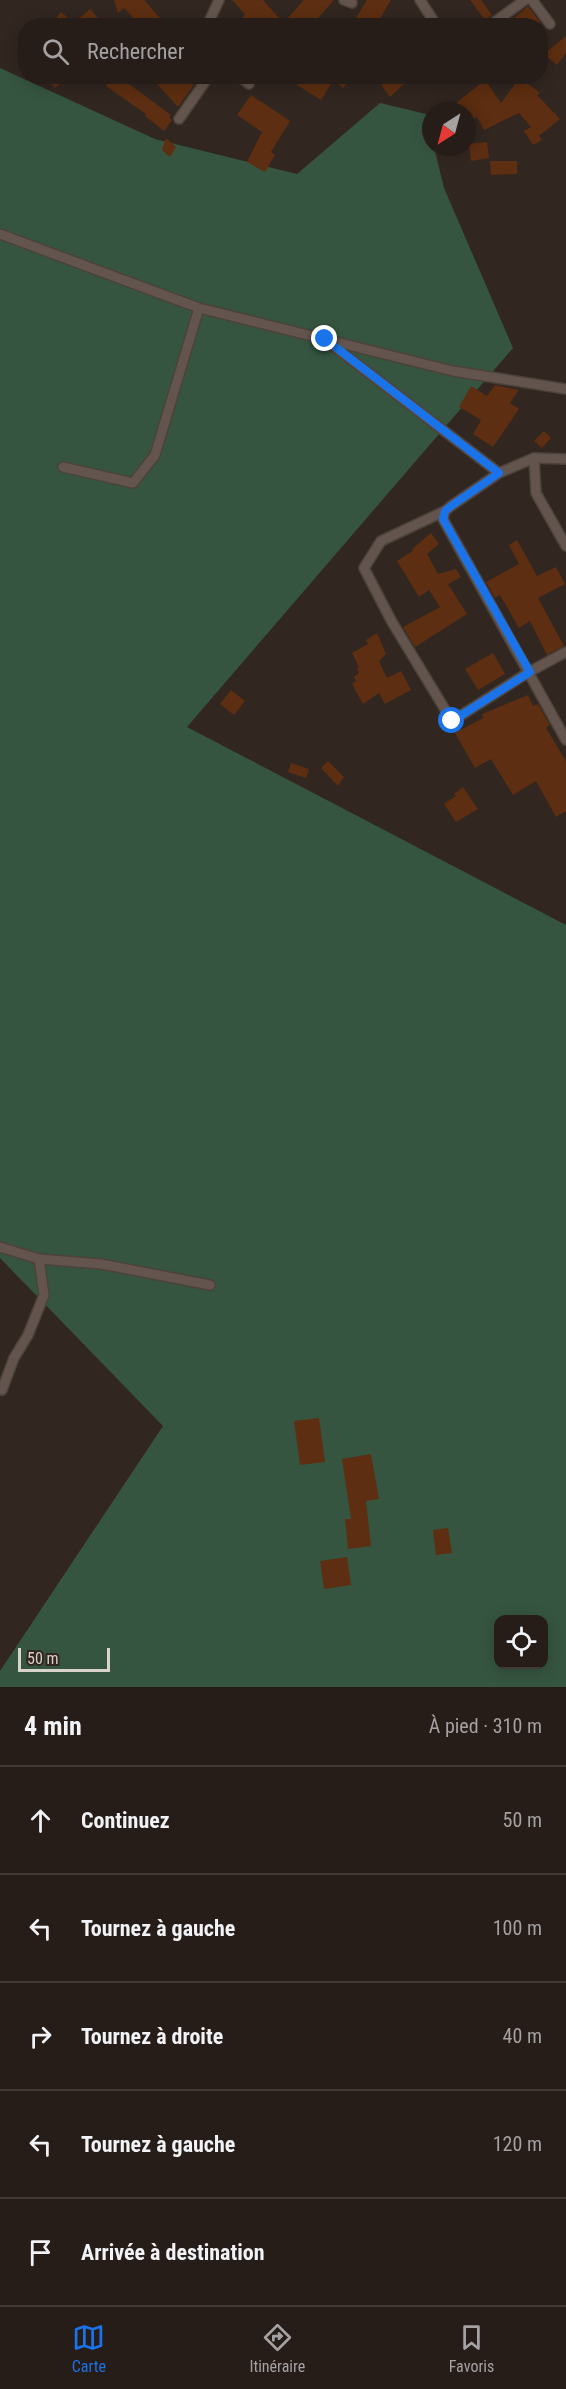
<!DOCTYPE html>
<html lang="fr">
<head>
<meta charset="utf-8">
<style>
  body { margin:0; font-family:"Roboto Condensed",sans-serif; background:#322925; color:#f1f3f6 }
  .controls { position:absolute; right:18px; bottom:18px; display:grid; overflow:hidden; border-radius:12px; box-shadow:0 3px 15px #0003 }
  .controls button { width:54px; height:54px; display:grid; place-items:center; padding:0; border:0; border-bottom:2px solid #423a37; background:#261c18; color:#f1f3f6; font:30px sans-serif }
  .compass { position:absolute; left:422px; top:102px; width:54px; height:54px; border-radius:50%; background:#261c18; box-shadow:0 3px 15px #0003; rotate:216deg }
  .scale { position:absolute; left:18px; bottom:15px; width:92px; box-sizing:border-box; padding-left:6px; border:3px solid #dad2cd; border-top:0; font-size:16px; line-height:21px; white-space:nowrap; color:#dad2cd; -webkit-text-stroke:4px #322620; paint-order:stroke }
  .stop { position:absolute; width:18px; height:18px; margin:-14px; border:4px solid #1a73e8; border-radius:50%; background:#fff }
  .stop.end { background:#1a73e8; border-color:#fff; box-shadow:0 2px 6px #0008 }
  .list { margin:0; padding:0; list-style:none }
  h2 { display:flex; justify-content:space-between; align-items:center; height:78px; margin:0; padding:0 24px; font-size:26px }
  h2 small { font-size:20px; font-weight:400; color:#a4a1a2 }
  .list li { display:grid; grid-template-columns:39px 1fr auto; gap:18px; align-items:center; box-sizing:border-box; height:108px; padding:0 24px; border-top:2px solid #423a37 }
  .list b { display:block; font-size:22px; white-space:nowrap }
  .list em { font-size:20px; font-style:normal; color:#a4a1a2 }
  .icon { flex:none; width:33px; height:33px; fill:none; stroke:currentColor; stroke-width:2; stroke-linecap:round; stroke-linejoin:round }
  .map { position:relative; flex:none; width:566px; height:1687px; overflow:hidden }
  .search { position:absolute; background:#261c18; box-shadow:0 3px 15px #0003; left:18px; right:18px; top:18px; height:66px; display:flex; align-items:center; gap:15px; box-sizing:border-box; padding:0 21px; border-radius:24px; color:#a4a1a2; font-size:22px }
  .sheet { height:618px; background:#261c18 }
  nav { display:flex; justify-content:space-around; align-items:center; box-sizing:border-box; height:84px; border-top:2px solid #423a37; background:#261c18; font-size:16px; color:#a4a1a2 }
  nav a { display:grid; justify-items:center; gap:3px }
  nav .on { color:#1a73e8 }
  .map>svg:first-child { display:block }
  .green { fill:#365541; fill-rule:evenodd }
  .building { fill:#5d2e11 }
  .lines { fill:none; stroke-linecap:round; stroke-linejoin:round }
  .street-casing { stroke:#4c423c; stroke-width:12 }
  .street { stroke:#63554d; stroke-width:9 }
  .route { stroke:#1a73e8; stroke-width:8 }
</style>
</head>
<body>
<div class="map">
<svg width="566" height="1687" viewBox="0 0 566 1687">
  <rect width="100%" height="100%" fill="#322620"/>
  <!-- green -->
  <path class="green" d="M0 68 155 139 297 174 380 103 426 114 431 147H434L444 188 513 348 187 727 566 925V1687H0V1671L163 1426 0 1258ZM498 1620H544V1664H498Z"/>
  <!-- building -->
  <g class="building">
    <polygon points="114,0 144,0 167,26 141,26 124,8 118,13"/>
    <polygon points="232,0 263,0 280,19 273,26 245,26 240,22 245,14"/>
    <polygon points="304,0 334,0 311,26 291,26 286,20"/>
    <polygon points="367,0 391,0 376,26 351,26"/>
    <polygon points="470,0 481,0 492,15 485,20"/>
    <polygon points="528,6 540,22 536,26 505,26"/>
    <polygon points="90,9 105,26 50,26 61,12 74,23"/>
    <polygon points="566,36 566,53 557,65 544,54"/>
    <polygon points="44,76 59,76 63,81 55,88"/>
    <polygon points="112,76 118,76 171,115 169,117 172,120 164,131 145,116 146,114 106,86"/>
    <polygon points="150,76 200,76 178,107"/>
    <polygon points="303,76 324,76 332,82 321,100 297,85"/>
    <polygon points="330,76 354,76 343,88"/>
    <polygon points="375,76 401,76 405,83 390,97"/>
    <polygon points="521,76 536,76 528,84 540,93 537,95 560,119 539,136 542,140 533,145 524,131 531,127 519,113 484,130 477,117 467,123 467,111 446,111 485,80 501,103"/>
    <polygon points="251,95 290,121 271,152 275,155 265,172 247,162 262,132 237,115"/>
    <polygon points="166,138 176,147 170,157 162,150"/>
    <polygon points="487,142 489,158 471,161 469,144"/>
    <polygon points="490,161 517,161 517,174 491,175"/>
    <polygon points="495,385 519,390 510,403 519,409 493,447 473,434 481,420 459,407 471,386 487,396"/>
    <polygon points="544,431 551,438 542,448 534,441"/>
    <polygon points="431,533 439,544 427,554 438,574 456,569 461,577 448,584 467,614 415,647 403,627 440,607 429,590 419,597 397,561 413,551 412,549"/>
    <polygon points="517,540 537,576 556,567 565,584 538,598 564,646 547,655 530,621 519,628 500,595 495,598 486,582 519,564 509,545"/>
    <polygon points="377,633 386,654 379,661 387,678 401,671 411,690 385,704 379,693 363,704 352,684 356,681 354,677 359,673 357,668 359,667 352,653 368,644 366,640"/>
    <polygon points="493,653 505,674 478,690 465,669"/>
    <polygon points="231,690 245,701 234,715 220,704"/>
    <polygon points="528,695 533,706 538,704 550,725 546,728 566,761 566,811 556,817 536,781 513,795 491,759 475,768 455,733 483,718 482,714"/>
    <polygon points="328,761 344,777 338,786 321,768"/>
    <polygon points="291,763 309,769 306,778 288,772"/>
    <polygon points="463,787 478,809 456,822 444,804 456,796 454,794"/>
    <polygon points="319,1418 325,1462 300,1465 294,1421"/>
    <polygon points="371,1454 379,1499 366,1501 371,1546 348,1549 345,1519 351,1519 342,1459"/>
    <polygon points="448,1528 452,1553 436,1555 433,1530"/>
    <polygon points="347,1557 351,1585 324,1589 320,1561"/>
  </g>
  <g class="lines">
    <defs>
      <g id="street">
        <polyline points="344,0 352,3"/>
        <polyline points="420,0 437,26"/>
        <polyline points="532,0 550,24"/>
        <polyline points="207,26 219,0"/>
        <polyline points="489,26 525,0"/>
        <polyline points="239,76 249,84"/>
        <polyline points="179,119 209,76"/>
        <polyline points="0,234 199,308 453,371 566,389"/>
        <polyline points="327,341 499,473"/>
        <polyline points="534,458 536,493 566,546"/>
        <polyline points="566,459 534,458 499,473 451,506 445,511 443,519 566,740"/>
        <polyline points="63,467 133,483 155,455 199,308"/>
        <polyline points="445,511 381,541 364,568 392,622 452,721 529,672 566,652"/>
        <polyline points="0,1247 39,1259 101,1264 210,1285"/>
        <polyline points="2,1390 14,1358 28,1335 44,1295 39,1259"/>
      </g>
    </defs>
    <!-- street casing -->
    <use href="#street" class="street-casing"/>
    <!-- street -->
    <use href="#street" class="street"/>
  </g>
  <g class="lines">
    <!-- route -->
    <polyline class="route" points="325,339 499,473 451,506 445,511 443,519 530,672 452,721"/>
  </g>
</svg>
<div class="controls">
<button><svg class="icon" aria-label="locate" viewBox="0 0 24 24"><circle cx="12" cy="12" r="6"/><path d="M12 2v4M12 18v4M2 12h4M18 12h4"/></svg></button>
</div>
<svg class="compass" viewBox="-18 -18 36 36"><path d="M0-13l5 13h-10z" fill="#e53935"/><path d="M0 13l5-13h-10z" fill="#a4a1a2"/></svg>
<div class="scale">50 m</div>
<div class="stop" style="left:452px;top:721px"></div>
<div class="stop end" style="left:325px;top:339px"></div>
<div class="search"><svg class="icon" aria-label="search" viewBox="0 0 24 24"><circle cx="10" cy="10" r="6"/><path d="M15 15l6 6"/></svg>Rechercher</div>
</div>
<section class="sheet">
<h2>4 min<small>À pied · 310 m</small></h2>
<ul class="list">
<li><svg class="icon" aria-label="ahead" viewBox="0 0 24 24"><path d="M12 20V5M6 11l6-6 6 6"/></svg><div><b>Continuez</b></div><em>50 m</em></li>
<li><svg class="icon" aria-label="left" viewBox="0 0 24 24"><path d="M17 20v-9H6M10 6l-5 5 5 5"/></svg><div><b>Tournez à gauche</b></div><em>100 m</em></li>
<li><svg class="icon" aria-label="right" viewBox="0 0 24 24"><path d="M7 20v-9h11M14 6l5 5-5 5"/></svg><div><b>Tournez à droite</b></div><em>40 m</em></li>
<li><svg class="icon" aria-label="left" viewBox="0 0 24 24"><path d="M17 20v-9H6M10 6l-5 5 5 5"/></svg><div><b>Tournez à gauche</b></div><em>120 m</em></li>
<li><svg class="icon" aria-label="arrive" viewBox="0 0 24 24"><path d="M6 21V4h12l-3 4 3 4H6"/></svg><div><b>Arrivée à destination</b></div></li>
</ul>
</section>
<nav>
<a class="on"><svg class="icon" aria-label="map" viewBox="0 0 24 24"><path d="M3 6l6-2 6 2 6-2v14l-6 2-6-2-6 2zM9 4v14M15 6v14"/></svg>Carte</a>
<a><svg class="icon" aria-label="directions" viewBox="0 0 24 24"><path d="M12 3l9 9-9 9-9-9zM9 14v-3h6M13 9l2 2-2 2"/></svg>Itinéraire</a>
<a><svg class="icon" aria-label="saved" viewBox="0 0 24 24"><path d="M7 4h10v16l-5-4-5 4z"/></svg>Favoris</a>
</nav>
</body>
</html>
